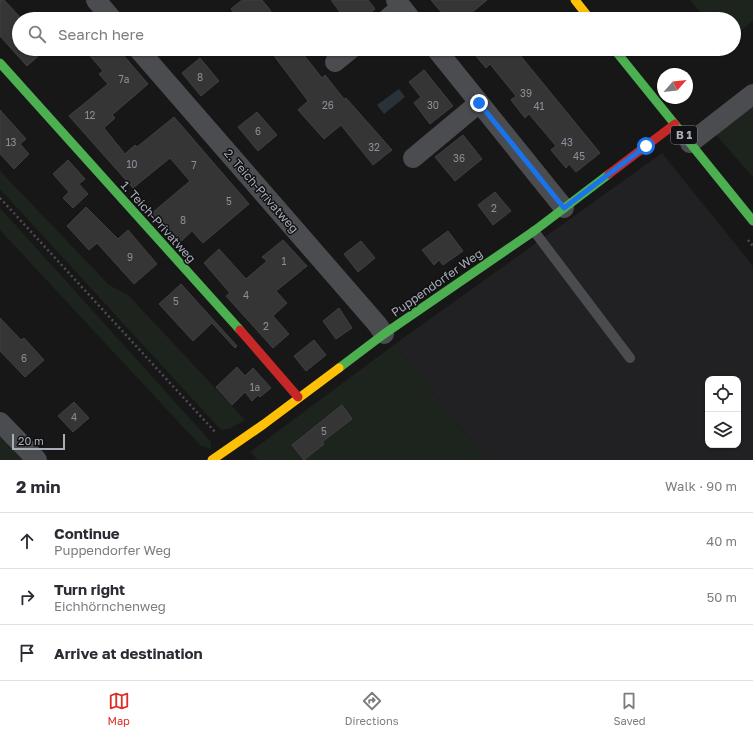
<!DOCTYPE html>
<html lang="en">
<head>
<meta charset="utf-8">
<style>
  body { margin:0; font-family:"Golos Text",sans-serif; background:#f2f2f3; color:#2b2b33 }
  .controls { position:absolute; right:12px; bottom:12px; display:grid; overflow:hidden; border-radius:8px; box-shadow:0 1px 3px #0004 }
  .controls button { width:36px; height:36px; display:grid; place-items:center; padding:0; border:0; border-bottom:1px solid #e1e1e2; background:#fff; color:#2b2b33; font:20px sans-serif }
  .compass { position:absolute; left:657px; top:68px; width:36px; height:36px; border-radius:50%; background:#fff; box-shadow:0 1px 3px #0004; rotate:63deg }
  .scale { position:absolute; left:12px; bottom:10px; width:53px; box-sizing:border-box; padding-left:4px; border:2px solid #a8adb8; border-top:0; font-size:11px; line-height:14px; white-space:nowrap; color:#a8adb8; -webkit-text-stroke:3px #111113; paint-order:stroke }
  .stop { position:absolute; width:12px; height:12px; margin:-9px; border:3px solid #1a73e8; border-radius:50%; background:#fff }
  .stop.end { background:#1a73e8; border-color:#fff; box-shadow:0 1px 4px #0008 }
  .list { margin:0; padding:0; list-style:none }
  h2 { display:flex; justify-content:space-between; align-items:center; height:52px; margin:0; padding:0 16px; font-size:17px }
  h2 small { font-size:13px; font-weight:400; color:#7c7c81 }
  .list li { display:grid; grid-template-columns:26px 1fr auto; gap:12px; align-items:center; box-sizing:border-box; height:56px; padding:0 16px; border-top:1px solid #e1e1e2 }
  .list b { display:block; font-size:15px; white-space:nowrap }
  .list p { margin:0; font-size:13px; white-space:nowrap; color:#7c7c81 }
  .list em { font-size:13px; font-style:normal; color:#7c7c81 }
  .icon { flex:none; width:22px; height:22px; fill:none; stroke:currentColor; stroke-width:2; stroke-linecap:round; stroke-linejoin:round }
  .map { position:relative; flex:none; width:753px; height:460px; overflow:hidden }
  .search { position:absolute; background:#fff; box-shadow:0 1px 3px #0004; left:12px; right:12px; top:12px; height:44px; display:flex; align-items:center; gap:10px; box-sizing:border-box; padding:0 14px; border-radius:22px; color:#7c7c81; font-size:15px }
  .sheet { height:220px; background:#fff }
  nav { display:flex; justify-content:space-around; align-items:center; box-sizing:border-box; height:56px; border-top:1px solid #e1e1e2; background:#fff; font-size:11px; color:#7c7c81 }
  nav a { display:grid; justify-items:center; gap:2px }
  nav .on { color:#d93025 }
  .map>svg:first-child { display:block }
  .built { fill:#212123; fill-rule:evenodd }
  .green { fill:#1d241e }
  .water { fill:#2a3239 }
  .building { fill:#353536; stroke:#3f4043 }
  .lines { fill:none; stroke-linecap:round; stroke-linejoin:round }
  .path { stroke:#4d4e52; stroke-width:2.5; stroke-dasharray:2 3; stroke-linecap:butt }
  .lane { stroke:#4b4c50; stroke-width:10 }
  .street { stroke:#4b4c50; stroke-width:20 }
  .fast { stroke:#4caf50; stroke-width:9 }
  .slow { stroke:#ffc107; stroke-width:9 }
  .jam { stroke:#c62828; stroke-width:9 }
  .route { stroke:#1a73e8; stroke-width:5 }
  .labels { text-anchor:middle; stroke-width:3; stroke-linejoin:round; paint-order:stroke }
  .number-label { font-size:10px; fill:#8b8f98 }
  .shield { fill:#111113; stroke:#7b7e86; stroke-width:1 }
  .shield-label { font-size:11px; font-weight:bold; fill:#a8adb8 }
  .street-label { font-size:12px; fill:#a8adb8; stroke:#111113 }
</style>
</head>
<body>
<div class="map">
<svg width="753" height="460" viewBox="0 0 753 460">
  <rect width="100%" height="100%" fill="#171717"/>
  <!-- built -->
  <path class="built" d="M662 153 753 266V460H486L395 344ZM708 379H738V445H708Z"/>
  <!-- green -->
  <g class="green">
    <polygon points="690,0 753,0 753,21 734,36 734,19 705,19"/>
    <polygon points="753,96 753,177 712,130"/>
    <polygon points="0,171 109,285 128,295 245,420 231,428 221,430 0,189"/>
    <polygon points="0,208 211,442 211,449 201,446 0,230"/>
    <polygon points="395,344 486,460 258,460 250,452"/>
    <polygon points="0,434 24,460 0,460"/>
  </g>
  <!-- water -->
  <polygon class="water" points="399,89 405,97 384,114 377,105"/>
  <!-- building -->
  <g class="building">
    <polygon points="0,0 4,0 19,16 19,49 46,49 27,66 0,36"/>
    <polygon points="242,0 262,0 271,11 261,19 238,19 231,9"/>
    <polygon points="331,0 368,0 375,9 363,19 345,19"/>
    <polygon points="431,0 487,0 464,19 447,19"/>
    <polygon points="84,49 118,49 148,84 112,115 115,118 104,128 125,154 135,145 137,147 174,117 249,204 203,243 192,231 179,243 152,213 190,181 170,158 133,188 69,116 108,84 99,74 103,71"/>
    <polygon points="269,49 299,49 322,78 325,75 344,99 346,98 392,150 373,165 341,125 324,139 298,110 308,101"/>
    <polygon points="470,49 515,49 600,153 576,172 569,164 566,168 551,150 556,146 529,114 525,118 511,100 516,96 490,64 486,68"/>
    <polygon points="200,58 219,81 201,96 182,73"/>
    <polygon points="424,70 453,106 430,124 414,103 421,97 409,82"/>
    <polygon points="0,110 26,139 20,144 29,154 14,169 0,154"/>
    <polygon points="257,112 277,135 258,151 238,127"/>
    <polygon points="463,135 482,159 455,181 435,157"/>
    <polygon points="68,160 85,179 79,184 88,194 73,208 63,198 69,192 53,174"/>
    <polygon points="495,192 511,211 493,225 478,205"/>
    <polygon points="86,207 118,239 128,230 157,264 134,284 97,243 89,250 67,226"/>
    <polygon points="448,231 463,251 443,265 439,260 434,265 422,250"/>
    <polygon points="283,240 307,266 276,291 287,303 273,316 289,334 273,348 226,296 230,293 204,263 219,249 246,279 267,261 262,257"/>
    <polygon points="361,241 375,258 358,272 344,254"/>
    <polygon points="181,284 237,346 235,348 212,323 193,341 159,304"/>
    <polygon points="339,308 352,328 336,339 323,321"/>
    <polygon points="0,318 21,340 24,338 44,360 25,377 0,351"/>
    <polygon points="314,340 326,355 306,371 294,356"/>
    <polygon points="237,367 245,376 253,368 271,388 260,397 258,395 252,401 245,392 232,405 216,387"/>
    <polygon points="74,402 89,418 73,432 58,416"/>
    <polygon points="342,405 352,419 322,442 324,444 304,460 292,445"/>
  </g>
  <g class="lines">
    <!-- path -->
    <g class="path">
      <polyline points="0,198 216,433"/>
      <polyline points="748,240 753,246"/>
    </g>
    <!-- lane -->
    <polyline class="lane" points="534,231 630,358"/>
    <!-- street -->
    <g class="street">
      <polyline points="96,0 112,19"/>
      <polyline points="396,0 411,19"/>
      <polyline points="387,19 401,7"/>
      <polyline points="138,49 377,324 384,334"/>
      <polyline points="436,49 564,208"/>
      <polyline points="335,62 351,49"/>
      <polyline points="690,143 753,94"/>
      <polyline points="413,158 479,103"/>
      <polyline points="0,422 37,460"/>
    </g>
    <!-- fast -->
    <g class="fast">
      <polyline points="614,49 753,221"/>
      <polyline points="0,63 240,330"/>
      <polyline points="339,368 384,334 534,231 609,174"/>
    </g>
    <!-- slow -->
    <g class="slow">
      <polyline points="575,0 590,19"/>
      <polyline points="212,460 264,424 339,368"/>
    </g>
    <!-- jam -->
    <g class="jam">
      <polyline points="609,174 675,124"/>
      <polyline points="240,330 298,397"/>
    </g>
  </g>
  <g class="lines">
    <!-- route -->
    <polyline class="route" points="479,103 564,208 646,146"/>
  </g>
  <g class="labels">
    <!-- number labels -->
    <g class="number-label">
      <text x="200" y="81">8</text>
      <text x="124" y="83">7a</text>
      <text x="526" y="97">39</text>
      <text x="328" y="109">26</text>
      <text x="433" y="109">30</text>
      <text x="539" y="110">41</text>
      <text x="90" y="119">12</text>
      <text x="258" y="135">6</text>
      <text x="11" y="146">13</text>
      <text x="567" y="146">43</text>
      <text x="374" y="151">32</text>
      <text x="579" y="160">45</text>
      <text x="459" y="162">36</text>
      <text x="132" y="168">10</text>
      <text x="194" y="169">7</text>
      <text x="229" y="205">5</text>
      <text x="494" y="212">2</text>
      <text x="183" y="224">8</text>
      <text x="130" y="261">9</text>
      <text x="284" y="265">1</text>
      <text x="246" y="299">4</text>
      <text x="176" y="305">5</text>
      <text x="266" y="330">2</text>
      <text x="24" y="362">6</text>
      <text x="255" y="391">1a</text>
      <text x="74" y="421">4</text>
      <text x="324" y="435">5</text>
    </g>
    <!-- shield labels -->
    <rect class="shield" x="671" y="126" width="26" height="18" rx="3"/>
    <g class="shield-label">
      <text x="684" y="139">B 1</text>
    </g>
    <!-- street labels -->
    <g class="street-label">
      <text transform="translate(261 191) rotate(49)" y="4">2. Teich-Privatweg</text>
      <text transform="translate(158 222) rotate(48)" y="4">1. Teich-Privatweg</text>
      <text transform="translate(437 283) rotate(-35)" y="4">Puppendorfer Weg</text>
    </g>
  </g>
</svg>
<div class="controls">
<button><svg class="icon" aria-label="locate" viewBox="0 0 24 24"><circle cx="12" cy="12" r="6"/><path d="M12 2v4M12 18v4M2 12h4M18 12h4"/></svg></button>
<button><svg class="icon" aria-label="layers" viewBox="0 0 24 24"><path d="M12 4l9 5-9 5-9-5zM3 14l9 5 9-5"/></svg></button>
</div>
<svg class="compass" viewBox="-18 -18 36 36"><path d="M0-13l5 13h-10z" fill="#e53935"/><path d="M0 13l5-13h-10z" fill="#7c7c81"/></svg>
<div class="scale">20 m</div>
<div class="stop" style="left:646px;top:146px"></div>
<div class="stop end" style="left:479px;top:103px"></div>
<div class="search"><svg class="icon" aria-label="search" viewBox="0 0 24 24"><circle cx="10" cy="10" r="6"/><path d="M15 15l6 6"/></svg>Search here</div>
</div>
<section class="sheet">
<h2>2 min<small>Walk · 90 m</small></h2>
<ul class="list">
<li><svg class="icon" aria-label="ahead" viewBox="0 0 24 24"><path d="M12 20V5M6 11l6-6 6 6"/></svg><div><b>Continue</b><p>Puppendorfer Weg</p></div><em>40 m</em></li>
<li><svg class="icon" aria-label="right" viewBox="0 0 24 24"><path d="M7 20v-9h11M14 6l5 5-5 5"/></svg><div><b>Turn right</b><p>Eichhörnchenweg</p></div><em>50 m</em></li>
<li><svg class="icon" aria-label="arrive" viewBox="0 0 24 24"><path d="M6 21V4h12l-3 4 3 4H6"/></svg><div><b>Arrive at destination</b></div></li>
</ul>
</section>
<nav>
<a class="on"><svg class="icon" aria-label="map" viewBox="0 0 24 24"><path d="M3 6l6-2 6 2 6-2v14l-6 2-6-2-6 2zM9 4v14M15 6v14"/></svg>Map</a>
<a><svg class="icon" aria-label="directions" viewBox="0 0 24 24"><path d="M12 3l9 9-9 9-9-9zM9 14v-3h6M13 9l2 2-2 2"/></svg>Directions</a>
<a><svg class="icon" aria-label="saved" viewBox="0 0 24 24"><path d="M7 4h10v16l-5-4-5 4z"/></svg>Saved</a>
</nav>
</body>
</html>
